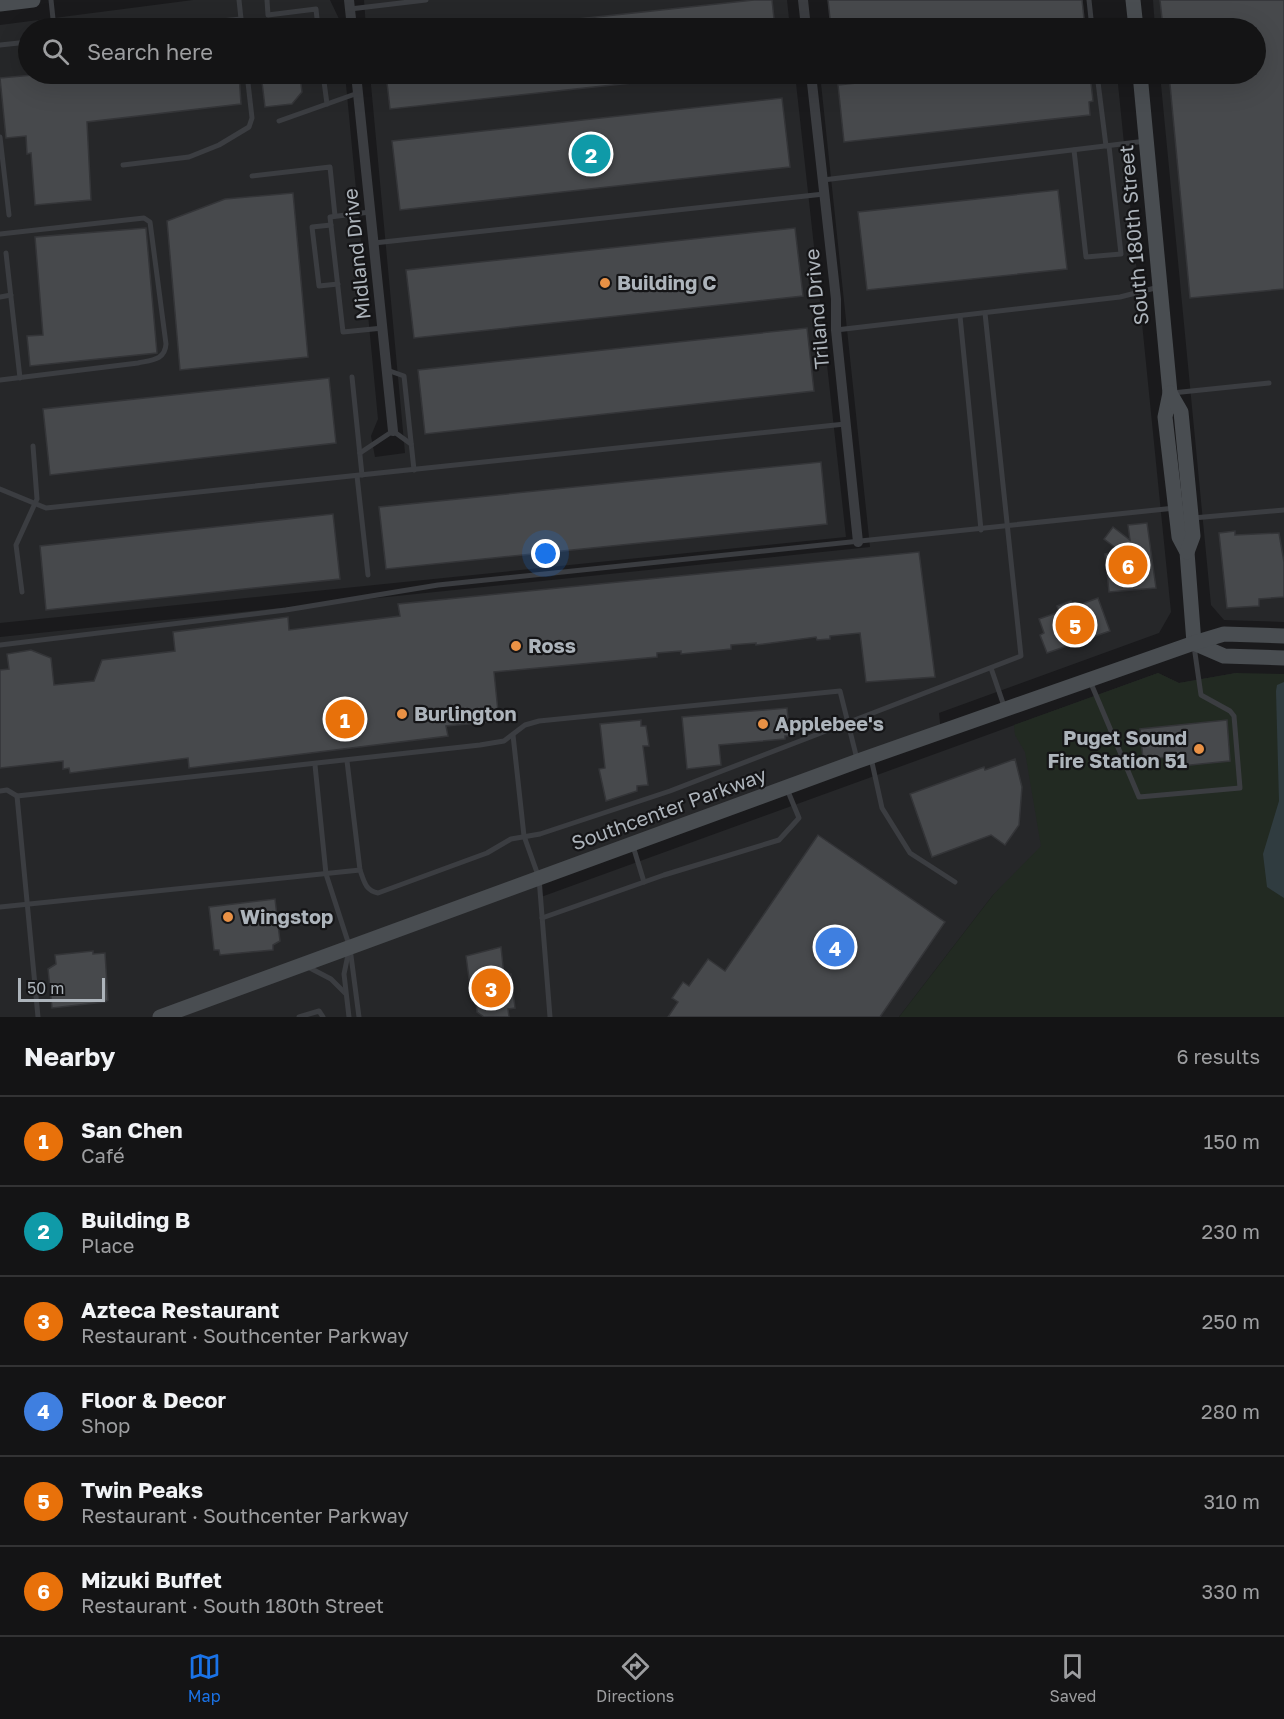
<!DOCTYPE html>
<html lang="en">
<head>
<meta charset="utf-8">
<style>
  body { margin:0; font-family:"Golos Text",sans-serif; background:#212122; color:#f1f3f6 }
  .scale { position:absolute; left:18px; bottom:15px; width:87px; box-sizing:border-box; padding-left:6px; border:3px solid #adb4bb; border-top:0; font-size:16px; line-height:21px; white-space:nowrap; color:#adb4bb; -webkit-text-stroke:4px #151517; paint-order:stroke }
  .you { position:absolute; left:546px; top:554px; width:21px; height:21px; margin:-15px; border:4px solid #fff; border-radius:50%; background:#1a73e8; box-shadow:0 0 0 9px #1a73e833 }
  .badge { display:grid; place-items:center; width:39px; height:39px; border-radius:50%; background:#1a73e8; color:#fff; font-size:20px; font-weight:700 }
  .pin { position:absolute; translate:-50% -50%; border:3px solid #fff; box-shadow:0 2px 6px #0006 }
  .list { margin:0; padding:0; list-style:none }
  h2 { display:flex; justify-content:space-between; align-items:center; height:78px; margin:0; padding:0 24px; font-size:26px }
  h2 small { font-size:20px; font-weight:400; color:#9d9ea0 }
  .list li { display:grid; grid-template-columns:39px 1fr auto; gap:18px; align-items:center; box-sizing:border-box; height:90px; padding:0 24px; border-top:2px solid #333334 }
  .list b { display:block; font-size:22px; white-space:nowrap }
  .list p { margin:0; font-size:20px; white-space:nowrap; color:#9d9ea0 }
  .list em { font-size:20px; font-style:normal; color:#9d9ea0 }
  .icon { flex:none; width:33px; height:33px; fill:none; stroke:currentColor; stroke-width:2; stroke-linecap:round; stroke-linejoin:round }
  .map { position:relative; flex:none; width:1284px; height:1017px; overflow:hidden }
  .search { position:absolute; background:#141415; box-shadow:0 6px 24px #0002; left:18px; right:18px; top:18px; height:66px; display:flex; align-items:center; gap:15px; box-sizing:border-box; padding:0 21px; border-radius:33px; color:#9d9ea0; font-size:22px }
  .sheet { height:618px; background:#141415 }
  nav { display:flex; justify-content:space-around; align-items:center; box-sizing:border-box; height:84px; border-top:2px solid #333334; background:#141415; font-size:16px; color:#9d9ea0 }
  nav a { display:grid; justify-items:center; gap:3px }
  nav .on { color:#1a73e8 }
  .map>svg:first-child { display:block }
  .built { fill:#262729 }
  .green { fill:#222a22 }
  .water { fill:#303c40 }
  .building { fill:#47494c; stroke:#343538; stroke-width:1.5 }
  .lines { fill:none; stroke-linecap:round; stroke-linejoin:round }
  .lane { stroke:#3b3d41; stroke-width:5 }
  .street { stroke:#3b3d41; stroke-width:10 }
  .secondary { stroke:#494d51; stroke-width:15 }
  .poi-dot { fill:#e99145; stroke:#151517; stroke-width:2 }
  .labels { text-anchor:middle; stroke-width:4.5; stroke-linejoin:round; paint-order:stroke }
  .street-label { font-size:20px; fill:#adb4bb; stroke:#151517 }
  .poi-label { font-size:20px; font-weight:bold; fill:#adb4bb; stroke:#151517; text-anchor:start }
</style>
</head>
<body>
<div class="map">
<svg width="1284" height="1017" viewBox="0 0 1284 1017">
  <rect width="100%" height="100%" fill="#1a1a1c"/>
  <!-- built -->
  <g class="built">
    <polygon points="193,0 330,0 340,21 341,28 28,28 28,74 345,74 378,419 371,436 375,457 405,453 370,74 795,74 846,537 0,623 0,25"/>
    <polygon points="364,0 787,0 790,28 366,28"/>
    <polygon points="1153,0 1284,0 1284,622 1224,620 1211,605 1160,74 1256,74 1256,28 1155,28"/>
    <polygon points="820,74 1117,74 1171,612 1159,633 939,713 941,732 540,879 541,897 1158,673 1179,683 1236,673 993,895 899,1017 0,1017 0,637 870,547"/>
  </g>
  <!-- green -->
  <polygon class="green" points="1158,673 1179,683 1236,673 1284,674 1284,1017 899,1017 993,895 1041,846 1025,752 1015,735 1014,725"/>
  <!-- water -->
  <polygon class="water" points="1284,682 1284,898 1267,887 1263,854 1279,801 1276,691 1277,685"/>
  <!-- building -->
  <g class="building">
    <polygon points="754,0 772,0 775,28 551,28 550,22"/>
    <polygon points="828,0 1082,0 1085,28 831,28"/>
    <polygon points="1160,0 1284,0 1284,289 1190,298 1169,74 1256,74 1256,28 1163,28"/>
    <polygon points="44,74 239,74 241,104 87,122 91,200 35,205 31,153 27,154 26,136 6,138 0,78"/>
    <polygon points="261,74 308,74 301,84 302,92 292,104 265,107"/>
    <polygon points="386,74 659,74 659,80 390,109"/>
    <polygon points="941,74 1090,74 1093,101 1089,102 1090,115 844,142 838,85"/>
    <polygon points="782,98 790,167 400,210 392,141"/>
    <polygon points="1058,190 1067,269 867,290 858,212"/>
    <polygon points="293,193 308,357 180,370 167,221 225,199"/>
    <polygon points="146,228 157,353 30,366 27,336 43,335 35,237"/>
    <polygon points="795,228 803,296 414,338 406,270"/>
    <polygon points="807,328 814,391 425,434 418,370"/>
    <polygon points="329,378 336,443 50,475 43,409"/>
    <polygon points="821,462 827,524 386,569 379,507"/>
    <polygon points="333,514 340,579 46,610 40,546"/>
    <polygon points="1147,523 1156,588 1109,592 1105,554 1121,552 1104,539 1113,527 1130,540 1128,525"/>
    <polygon points="1235,531 1235,535 1279,533 1284,562 1284,597 1259,599 1259,606 1227,608 1219,533"/>
    <polygon points="919,552 935,677 866,682 860,633 830,636 830,639 817,640 816,637 756,645 756,643 731,645 731,649 681,654 681,651 657,653 657,657 494,672 499,721 446,726 448,736 189,768 188,758 70,773 69,768 63,769 63,761 0,768 0,670 9,669 7,654 31,650 51,658 54,685 94,681 102,660 175,651 173,632 288,617 289,630 400,616 398,604"/>
    <polygon points="1098,598 1110,631 1047,653 1040,635 1044,633 1039,619 1059,612 1057,606 1071,601 1073,607"/>
    <polygon points="787,708 790,736 785,736 785,739 719,745 721,765 687,769 682,717"/>
    <polygon points="641,720 641,726 646,726 649,746 643,746 648,785 637,786 637,791 606,801 599,769 605,768 600,724"/>
    <polygon points="1227,720 1230,761 1171,767 1170,757 1143,759 1140,729"/>
    <polygon points="1015,759 1022,787 1019,825 1005,845 991,835 932,857 910,794 984,767 985,770"/>
    <polygon points="818,835 945,922 880,1017 668,1017 678,1002 672,998 683,982 689,986 708,959 725,971"/>
    <polygon points="275,899 280,941 273,945 273,950 220,955 219,950 214,950 209,907"/>
    <polygon points="501,947 504,975 511,974 515,1008 508,1009 509,1017 484,1017 477,1012 476,1001 472,1001 466,956"/>
    <polygon points="93,951 93,954 105,953 108,1000 105,1002 52,1008 48,969 56,964 55,955"/>
  </g>
  <g class="lines">
    <!-- lane -->
    <g class="lane">
      <polyline points="51,0 54,28"/>
      <polyline points="239,0 242,28"/>
      <polyline points="267,0 268,15 316,9 318,28"/>
      <polyline points="1089,0 1092,28"/>
      <polyline points="350,9 426,0"/>
      <polyline points="151,28 241,19"/>
      <polyline points="0,45 28,42"/>
      <polyline points="323,74 327,104"/>
      <polyline points="1097,74 1106,146"/>
      <polyline points="279,121 358,93"/>
      <polyline points="0,137 9,215"/>
      <polyline points="1074,150 1086,257 1121,254 1109,146"/>
      <polyline points="123,165 189,157 219,145 249,127 252,118 247,74"/>
      <polyline points="252,176 330,167 335,216"/>
      <polyline points="823,180 1146,141"/>
      <polyline points="370,212 330,217 343,332 383,328"/>
      <polyline points="331,225 312,227 319,286 338,284"/>
      <path d="M0 234 144 218 150 222 166 344C165 360 152 360 138 363L0 380"/>
      <polyline points="374,243 824,194"/>
      <polyline points="6,253 20,378"/>
      <polyline points="0,297 11,295"/>
      <polyline points="960,316 981,530"/>
      <polyline points="836,330 1120,297 1159,287"/>
      <polyline points="387,370 404,376 414,470"/>
      <polyline points="352,377 362,475"/>
      <polyline points="1172,393 1269,383"/>
      <polyline points="360,453 393,431 411,444"/>
      <polyline points="357,476 368,575"/>
      <polyline points="0,489 46,508 845,424"/>
      <polyline points="1193,518 1284,510"/>
      <polyline points="22,592 16,545 37,499 33,446"/>
      <polyline points="0,645 286,610 438,585 1175,508"/>
      <polyline points="991,668 1005,709"/>
      <polyline points="1090,681 1139,797 1240,788 1234,716 1230,711 1201,695 1194,646"/>
      <polyline points="513,735 524,836 539,878 550,1017"/>
      <polyline points="871,758 882,808 910,853 955,882"/>
      <path d="M347 761 360 870C364 881 365 890 378 893L487 853 511 839 540 834 670 791 1021 656 985 313"/>
      <polyline points="315,765 326,874 350,948 359,1017"/>
      <polyline points="0,791 7,790 17,796 480,745 504,741 525,725 539,721 840,691 857,759"/>
      <polyline points="17,796 38,1017"/>
      <polyline points="633,846 644,882"/>
      <polyline points="0,907 360,870"/>
      <polyline points="542,918 664,875 779,840 799,818 787,789"/>
      <polyline points="306,966 331,979 345,993"/>
      <polyline points="299,1017 319,1011 323,1017"/>
      <polyline points="349,1017 344,974 349,950"/>
    </g>
    <!-- street -->
    <g class="street">
      <polyline points="349,0 352,28"/>
      <polyline points="803,0 806,28"/>
      <polyline points="356,74 393,431"/>
      <polyline points="811,74 836,299 836,330 858,542"/>
    </g>
    <!-- secondary -->
    <g class="secondary">
      <polyline points="1133,0 1136,28"/>
      <polyline points="0,4 33,0"/>
      <polyline points="1140,74 1170,393 1165,417 1179,537 1187,552 1194,643"/>
      <polyline points="1170,393 1181,412 1193,536 1187,552"/>
      <polyline points="1194,643 1224,656 1284,658"/>
      <polyline points="160,1017 858,761 1194,643 1224,634 1284,636"/>
    </g>
  </g>
  <!-- markers -->
  <g class="poi-dot">
    <circle cx="605" cy="283" r="6"/>
    <circle cx="516" cy="646" r="6"/>
    <circle cx="402" cy="714" r="6"/>
    <circle cx="763" cy="724" r="6"/>
    <circle cx="1199" cy="749" r="6"/>
    <circle cx="228" cy="917" r="6"/>
  </g>
  <g class="labels">
    <!-- street labels -->
    <g class="street-label">
      <text transform="translate(1134 235) rotate(-95)" y="7">South 180th Street</text>
      <text transform="translate(357 254) rotate(-96)" y="7">Midland Drive</text>
      <text transform="translate(817 309) rotate(-95)" y="7">Triland Drive</text>
      <text transform="translate(669 809) rotate(-20)" y="7">Southcenter Parkway</text>
    </g>
    <!-- poi labels -->
    <g class="poi-label">
      <text x="617" y="290">Building C</text>
      <text x="528" y="653">Ross</text>
      <text x="414" y="721">Burlington</text>
      <text x="775" y="731">Applebee's</text>
      <text x="1187" y="745" text-anchor="end">Puget Sound<tspan x="1187" dy="23">Fire Station 51</tspan></text>
      <text x="240" y="924">Wingstop</text>
    </g>
  </g>
</svg>
<div class="scale">50 m</div>
<div class="you"></div>
<div class="pin badge" style="left:345px;top:719px;background:#e8710a">1</div>
<div class="pin badge" style="left:591px;top:154px;background:#0f9aa8">2</div>
<div class="pin badge" style="left:491px;top:988px;background:#e8710a">3</div>
<div class="pin badge" style="left:835px;top:947px;background:#3f7fe0">4</div>
<div class="pin badge" style="left:1075px;top:625px;background:#e8710a">5</div>
<div class="pin badge" style="left:1128px;top:565px;background:#e8710a">6</div>
<div class="search"><svg class="icon" aria-label="search" viewBox="0 0 24 24"><circle cx="10" cy="10" r="6"/><path d="M15 15l6 6"/></svg>Search here</div>
</div>
<section class="sheet">
<h2>Nearby<small>6 results</small></h2>
<ul class="list">
<li><span class="badge" style="background:#e8710a">1</span><div><b>San Chen</b><p>Café</p></div><em>150 m</em></li>
<li><span class="badge" style="background:#0f9aa8">2</span><div><b>Building B</b><p>Place</p></div><em>230 m</em></li>
<li><span class="badge" style="background:#e8710a">3</span><div><b>Azteca Restaurant</b><p>Restaurant · Southcenter Parkway</p></div><em>250 m</em></li>
<li><span class="badge" style="background:#3f7fe0">4</span><div><b>Floor &amp; Decor</b><p>Shop</p></div><em>280 m</em></li>
<li><span class="badge" style="background:#e8710a">5</span><div><b>Twin Peaks</b><p>Restaurant · Southcenter Parkway</p></div><em>310 m</em></li>
<li><span class="badge" style="background:#e8710a">6</span><div><b>Mizuki Buffet</b><p>Restaurant · South 180th Street</p></div><em>330 m</em></li>
</ul>
</section>
<nav>
<a class="on"><svg class="icon" aria-label="map" viewBox="0 0 24 24"><path d="M3 6l6-2 6 2 6-2v14l-6 2-6-2-6 2zM9 4v14M15 6v14"/></svg>Map</a>
<a><svg class="icon" aria-label="directions" viewBox="0 0 24 24"><path d="M12 3l9 9-9 9-9-9zM9 14v-3h6M13 9l2 2-2 2"/></svg>Directions</a>
<a><svg class="icon" aria-label="saved" viewBox="0 0 24 24"><path d="M7 4h10v16l-5-4-5 4z"/></svg>Saved</a>
</nav>
</body>
</html>
